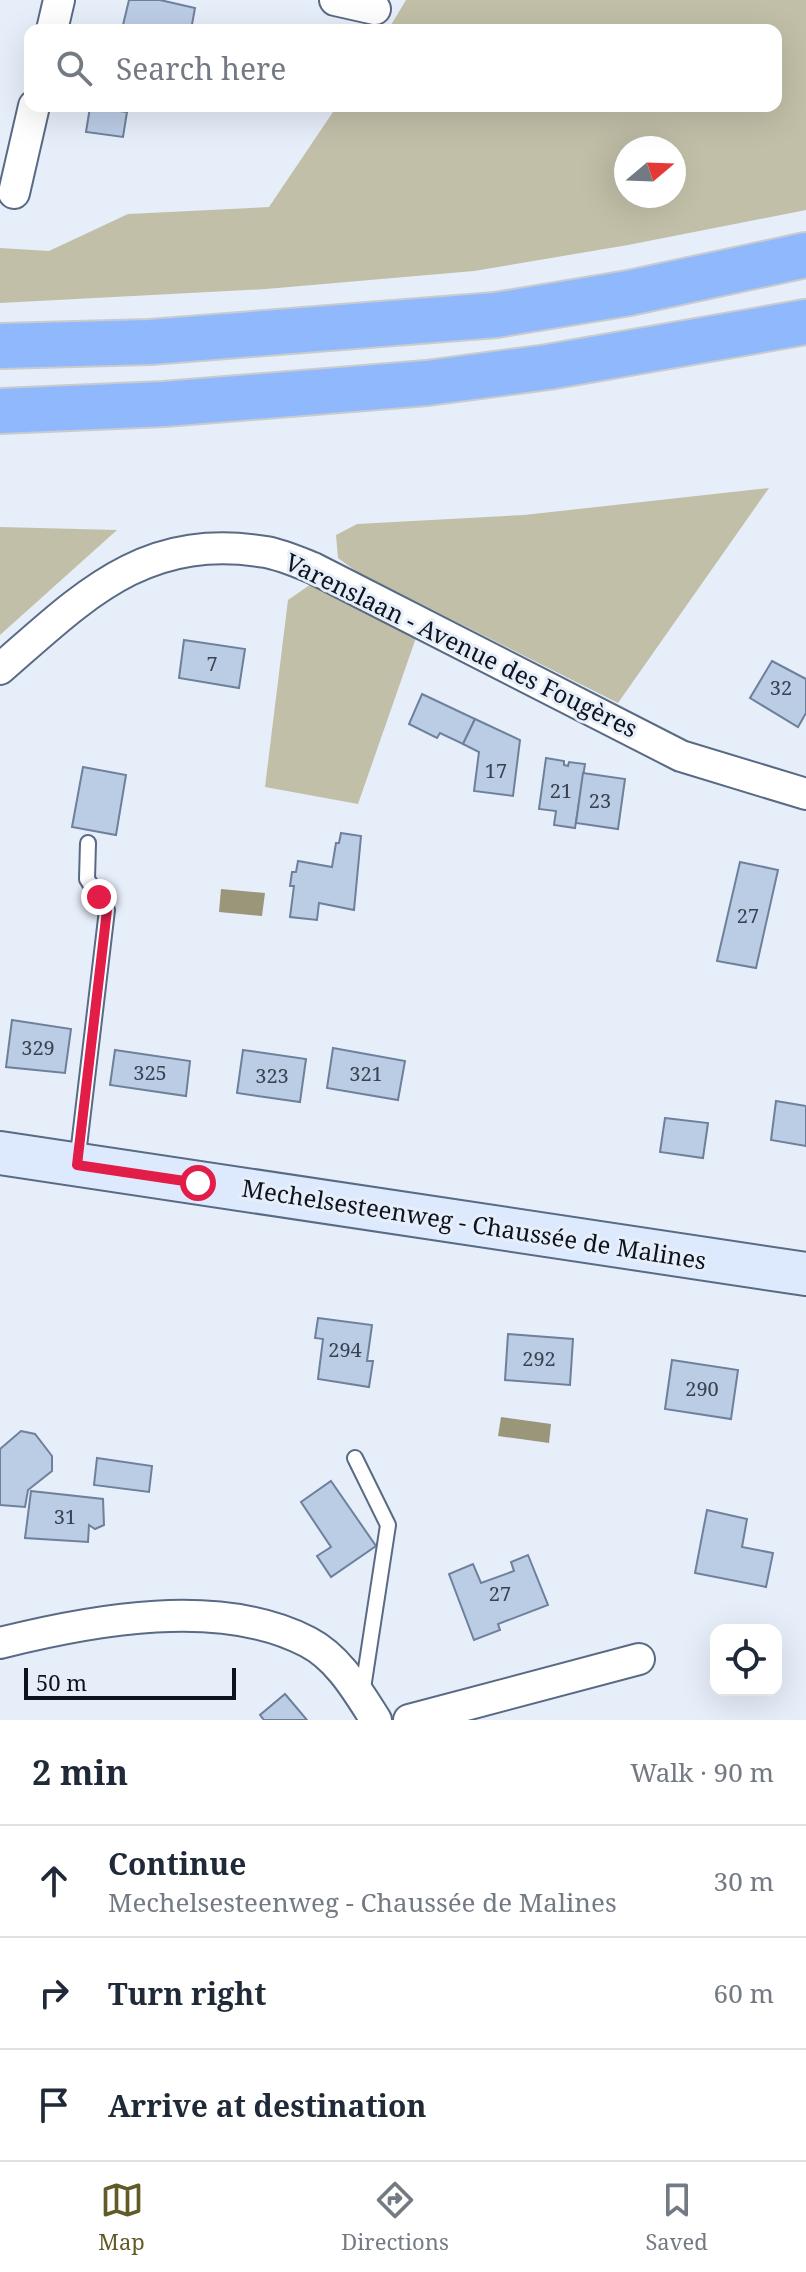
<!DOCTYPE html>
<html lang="en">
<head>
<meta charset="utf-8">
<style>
  body { margin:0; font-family:"Noto Serif",serif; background:#f6f6f7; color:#1f2937 }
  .controls { position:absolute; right:24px; bottom:24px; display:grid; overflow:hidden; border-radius:16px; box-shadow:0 8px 32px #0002 }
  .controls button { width:72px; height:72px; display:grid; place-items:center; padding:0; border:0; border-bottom:2px solid #e0e1e3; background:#fff; color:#1f2937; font:40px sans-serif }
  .compass { position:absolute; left:614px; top:136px; width:72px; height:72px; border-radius:50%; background:#fff; box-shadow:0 8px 32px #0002; rotate:71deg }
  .scale { position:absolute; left:24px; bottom:20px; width:212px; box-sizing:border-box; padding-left:8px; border:4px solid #0e141f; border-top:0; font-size:22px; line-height:28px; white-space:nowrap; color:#0e141f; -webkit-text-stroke:6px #e6eefa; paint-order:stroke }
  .stop { position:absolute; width:24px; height:24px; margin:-18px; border:6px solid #e11d48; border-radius:50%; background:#fff }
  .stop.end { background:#e11d48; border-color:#fff; box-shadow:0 2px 8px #0008 }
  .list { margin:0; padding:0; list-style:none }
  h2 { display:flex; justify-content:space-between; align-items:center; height:104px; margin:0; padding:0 32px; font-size:34px }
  h2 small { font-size:26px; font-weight:400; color:#747a83 }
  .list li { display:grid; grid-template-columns:52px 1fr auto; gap:24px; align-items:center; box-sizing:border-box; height:112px; padding:0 32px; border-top:2px solid #e0e1e3 }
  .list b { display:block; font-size:30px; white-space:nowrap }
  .list p { margin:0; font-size:26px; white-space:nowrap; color:#747a83 }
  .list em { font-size:26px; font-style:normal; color:#747a83 }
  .icon { flex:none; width:44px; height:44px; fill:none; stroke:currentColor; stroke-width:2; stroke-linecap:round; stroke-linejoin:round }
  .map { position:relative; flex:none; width:806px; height:1720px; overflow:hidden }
  .search { position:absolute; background:#fff; box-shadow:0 8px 32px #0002; left:24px; right:24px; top:24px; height:88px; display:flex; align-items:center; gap:20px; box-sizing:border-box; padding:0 28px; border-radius:16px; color:#747a83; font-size:30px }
  .sheet { height:440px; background:#fff }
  nav { display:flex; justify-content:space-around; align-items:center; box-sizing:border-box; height:112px; border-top:2px solid #e0e1e3; background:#fff; font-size:22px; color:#747a83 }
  nav a { display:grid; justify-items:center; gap:4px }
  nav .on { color:#635b27 }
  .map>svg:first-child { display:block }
  .green { fill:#c2bfa8; fill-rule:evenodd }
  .water { fill:#9a9679 }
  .building { fill:#bbcce5; stroke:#6e809b; stroke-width:2 }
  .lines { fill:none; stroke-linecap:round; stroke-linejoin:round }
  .service-casing { stroke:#596a85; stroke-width:18 }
  .minor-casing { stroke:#596a85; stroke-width:34 }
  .secondary-casing { stroke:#596a85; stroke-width:46 }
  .motorway-casing { stroke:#cacbce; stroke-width:48 }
  .service { stroke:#fff; stroke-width:14 }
  .minor { stroke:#fff; stroke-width:30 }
  .secondary { stroke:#ddeafe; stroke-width:42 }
  .motorway { stroke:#8fb9fc; stroke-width:44 }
  .route { stroke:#e11d48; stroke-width:10 }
  .labels { text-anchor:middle; stroke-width:6; stroke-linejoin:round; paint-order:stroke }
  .number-label { font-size:20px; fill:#394250 }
  .street-label { font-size:24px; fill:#0e141f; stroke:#e6eefa }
</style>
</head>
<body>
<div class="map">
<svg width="806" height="1720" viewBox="0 0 806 1720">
  <rect width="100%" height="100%" fill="#e6eefa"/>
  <!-- green -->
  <g class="green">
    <path d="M406 0H806V210L628 245 474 271 266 289 0 303V248L49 251 128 214 269 207 337 106H776V30H388ZM674 148V196H626V148Z"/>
    <polygon points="769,488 618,703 357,572 338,558 336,535 357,524 524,515"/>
    <polygon points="0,527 117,530 0,635"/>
    <polygon points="314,582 418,632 358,804 265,787 288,600"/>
  </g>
  <!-- water -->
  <g class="water">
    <polygon points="221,889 265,893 262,916 219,912"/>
    <polygon points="501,1417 551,1424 549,1443 498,1436"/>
  </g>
  <!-- building -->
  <g class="building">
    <polygon points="129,0 160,0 195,8 191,30 144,30 123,25"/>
    <polygon points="90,107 127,112 123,137 86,132"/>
    <polygon points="184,640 245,649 239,688 179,678"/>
    <polygon points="772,661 806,679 806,713 798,727 750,698"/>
    <polygon points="422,694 475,719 463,744 440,733 437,738 409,724"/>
    <polygon points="475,719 520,740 513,796 474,791 479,752 463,744"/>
    <polygon points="546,758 564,761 564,765 568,766 569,762 585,764 575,828 554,825 556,811 539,809"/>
    <polygon points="83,767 126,775 116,835 72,827"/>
    <polygon points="583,773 625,779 618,829 576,823"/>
    <polygon points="341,833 361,836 354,910 319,903 317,920 290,917 294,886 290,886 292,872 296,872 298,861 332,867 336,843 339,843"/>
    <polygon points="740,862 778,870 756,968 717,961"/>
    <polygon points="12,1020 71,1029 65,1073 6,1067"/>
    <polygon points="333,1048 405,1061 398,1100 327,1088"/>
    <polygon points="115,1050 190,1061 186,1096 110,1085"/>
    <polygon points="243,1050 306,1059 300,1102 237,1093"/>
    <polygon points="776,1101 806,1106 806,1146 771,1140"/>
    <polygon points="665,1118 708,1123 703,1158 660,1152"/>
    <polygon points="318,1318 372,1325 367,1361 373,1361 369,1387 318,1379 323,1339 315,1338"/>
    <polygon points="508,1334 573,1339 570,1385 505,1380"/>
    <polygon points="672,1360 738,1370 731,1419 665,1409"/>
    <polygon points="21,1431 35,1434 52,1456 52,1471 28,1490 25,1507 0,1505 0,1449"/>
    <polygon points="97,1458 152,1466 149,1492 94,1485"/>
    <polygon points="331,1481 376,1546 331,1577 317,1556 331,1547 301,1502"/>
    <polygon points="31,1491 103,1499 104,1525 95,1529 89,1525 88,1542 25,1538"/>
    <polygon points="707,1510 747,1519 742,1547 773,1553 766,1587 695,1573"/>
    <polygon points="528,1555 548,1605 498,1624 500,1630 474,1640 449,1574 473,1564 481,1583 514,1571 511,1562"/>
    <polygon points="285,1694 307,1720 264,1720 260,1715"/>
  </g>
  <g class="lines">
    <defs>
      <g id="service">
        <polyline points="77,1163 107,910 87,879 88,843"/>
        <polyline points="355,1458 388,1525 362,1695"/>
      </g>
      <g id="minor">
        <polyline points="335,0 375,9"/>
        <polyline points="52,30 59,0"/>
        <polyline points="14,193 34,106"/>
        <path d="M0 669C84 596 144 532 266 552 282 555 298 562 313 568L681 756 806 794"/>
        <path d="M0 1643C92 1620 220 1596 308 1642 339 1658 358 1692 376 1720"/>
        <polyline points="409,1720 639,1659"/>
      </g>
      <polyline id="secondary" points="0,1153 806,1274"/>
      <g id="motorway">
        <polyline points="0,346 150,342 496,315 629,293 806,255"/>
        <polyline points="0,411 164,404 427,383 548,367 806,322"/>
      </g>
    </defs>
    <!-- service casing -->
    <use href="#service" class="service-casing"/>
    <!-- minor casing -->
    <use href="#minor" class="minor-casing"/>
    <!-- secondary casing -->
    <use href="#secondary" class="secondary-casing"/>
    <!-- motorway casing -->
    <use href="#motorway" class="motorway-casing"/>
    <!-- service -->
    <use href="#service" class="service"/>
    <!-- minor -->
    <use href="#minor" class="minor"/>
    <!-- secondary -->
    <use href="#secondary" class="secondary"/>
    <!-- motorway -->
    <use href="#motorway" class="motorway"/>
  </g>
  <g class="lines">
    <!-- route -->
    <polyline class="route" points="99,897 107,910 77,1165 198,1183"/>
  </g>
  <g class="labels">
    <!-- number labels -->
    <g class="number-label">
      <text x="212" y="671">7</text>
      <text x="781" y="695">32</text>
      <text x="496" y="778">17</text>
      <text x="561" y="798">21</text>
      <text x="600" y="808">23</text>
      <text x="748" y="923">27</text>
      <text x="38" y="1055">329</text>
      <text x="150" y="1080">325</text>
      <text x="366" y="1081">321</text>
      <text x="272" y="1083">323</text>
      <text x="345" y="1357">294</text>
      <text x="539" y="1366">292</text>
      <text x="702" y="1396">290</text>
      <text x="65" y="1524">31</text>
      <text x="500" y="1601">27</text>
    </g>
    <!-- street labels -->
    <g class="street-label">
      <text transform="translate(461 646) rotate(26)" y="8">Varenslaan - Avenue des Fougères</text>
      <text transform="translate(474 1225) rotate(9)" y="8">Mechelsesteenweg - Chaussée de Malines</text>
    </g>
  </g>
</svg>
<div class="controls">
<button><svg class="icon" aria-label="locate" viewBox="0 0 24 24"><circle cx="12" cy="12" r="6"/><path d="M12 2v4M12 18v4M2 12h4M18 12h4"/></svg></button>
</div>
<svg class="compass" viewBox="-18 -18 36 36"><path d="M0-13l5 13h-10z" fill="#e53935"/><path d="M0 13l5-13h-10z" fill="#747a83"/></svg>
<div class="scale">50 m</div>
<div class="stop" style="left:198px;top:1183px"></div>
<div class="stop end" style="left:99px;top:897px"></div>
<div class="search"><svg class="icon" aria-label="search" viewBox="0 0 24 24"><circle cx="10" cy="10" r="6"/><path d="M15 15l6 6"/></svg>Search here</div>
</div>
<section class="sheet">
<h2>2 min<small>Walk · 90 m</small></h2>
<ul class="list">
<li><svg class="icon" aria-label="ahead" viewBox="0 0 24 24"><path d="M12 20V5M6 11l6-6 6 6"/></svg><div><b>Continue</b><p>Mechelsesteenweg - Chaussée de Malines</p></div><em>30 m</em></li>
<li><svg class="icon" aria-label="right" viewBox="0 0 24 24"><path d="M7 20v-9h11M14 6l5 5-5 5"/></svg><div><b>Turn right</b></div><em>60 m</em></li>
<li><svg class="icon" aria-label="arrive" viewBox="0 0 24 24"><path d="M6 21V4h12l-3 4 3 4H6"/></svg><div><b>Arrive at destination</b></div></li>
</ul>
</section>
<nav>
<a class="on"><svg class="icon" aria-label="map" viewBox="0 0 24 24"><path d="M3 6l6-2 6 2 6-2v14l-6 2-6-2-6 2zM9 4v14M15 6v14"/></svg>Map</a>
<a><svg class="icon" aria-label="directions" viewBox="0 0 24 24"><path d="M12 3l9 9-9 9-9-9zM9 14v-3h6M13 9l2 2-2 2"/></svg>Directions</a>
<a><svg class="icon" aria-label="saved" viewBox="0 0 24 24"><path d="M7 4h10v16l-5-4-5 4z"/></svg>Saved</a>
</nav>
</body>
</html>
